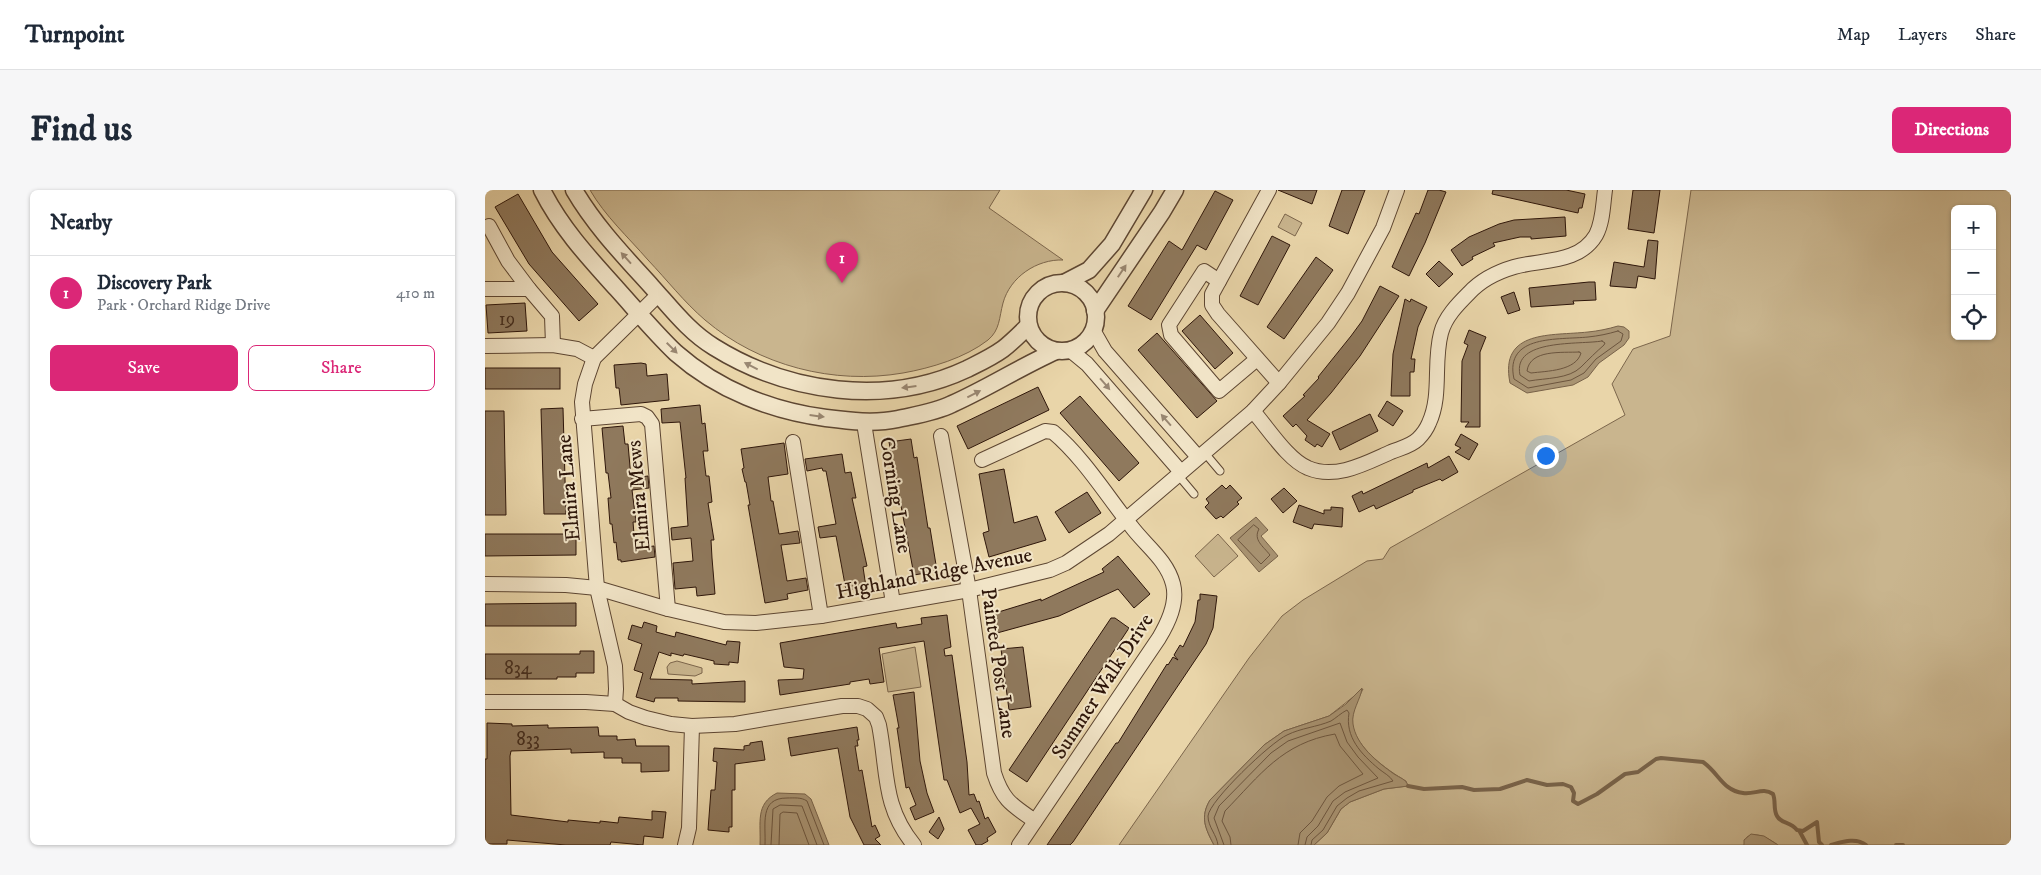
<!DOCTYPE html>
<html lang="en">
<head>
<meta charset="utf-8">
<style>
  body { margin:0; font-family:"IM FELL DW Pica",serif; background:#f6f6f7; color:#1f2937 }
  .controls { position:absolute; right:15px; top:15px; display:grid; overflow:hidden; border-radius:8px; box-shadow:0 1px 4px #0004 }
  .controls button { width:45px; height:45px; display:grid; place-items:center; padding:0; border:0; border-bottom:1px solid #e0e1e3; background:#fff; color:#1f2937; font:25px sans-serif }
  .you { position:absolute; left:1060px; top:265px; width:18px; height:18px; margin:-12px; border:4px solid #fff; border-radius:50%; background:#1a73e8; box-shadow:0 0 0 8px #1a73e833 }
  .badge { display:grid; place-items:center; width:32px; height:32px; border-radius:50%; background:#db2777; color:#fff; font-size:16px; font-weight:700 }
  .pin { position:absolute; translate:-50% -41px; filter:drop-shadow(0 1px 2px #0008) }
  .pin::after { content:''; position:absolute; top:26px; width:18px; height:15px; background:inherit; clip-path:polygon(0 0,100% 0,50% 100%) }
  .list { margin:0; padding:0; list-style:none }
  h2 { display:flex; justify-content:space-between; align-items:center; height:65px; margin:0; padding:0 20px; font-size:21px }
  h2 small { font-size:16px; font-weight:400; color:#747a83 }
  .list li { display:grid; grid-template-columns:32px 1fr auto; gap:15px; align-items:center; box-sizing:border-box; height:75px; padding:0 20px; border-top:1px solid #e0e1e3 }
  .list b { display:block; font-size:19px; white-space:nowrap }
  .list p { margin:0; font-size:16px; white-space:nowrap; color:#747a83 }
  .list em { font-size:16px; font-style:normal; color:#747a83 }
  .actions { display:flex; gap:10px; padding:15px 20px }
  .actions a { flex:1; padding:11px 0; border:1px solid #db2777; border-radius:8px; text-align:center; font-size:18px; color:#db2777 }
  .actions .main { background:#db2777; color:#fff }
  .icon { flex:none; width:28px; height:28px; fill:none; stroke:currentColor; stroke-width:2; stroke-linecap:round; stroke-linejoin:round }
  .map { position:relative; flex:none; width:1526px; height:655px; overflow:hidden; border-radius:8px }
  header { display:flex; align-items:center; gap:30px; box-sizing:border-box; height:70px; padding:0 25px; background:#fff; border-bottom:1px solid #e0e1e3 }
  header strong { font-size:24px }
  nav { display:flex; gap:28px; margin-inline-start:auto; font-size:18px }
  .intro { display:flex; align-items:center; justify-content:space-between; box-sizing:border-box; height:120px; padding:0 30px }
  h1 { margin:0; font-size:35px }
  .button { padding:12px 22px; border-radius:8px; background:#db2777; color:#fff; font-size:18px; font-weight:700 }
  main { display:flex; gap:30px; padding:0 30px }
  aside { flex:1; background:#fff; border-radius:8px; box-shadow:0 1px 4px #0004 }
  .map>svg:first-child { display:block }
  .green { fill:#c9b58e; stroke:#7c664c; fill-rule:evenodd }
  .water { fill:#a99473; stroke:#786249 }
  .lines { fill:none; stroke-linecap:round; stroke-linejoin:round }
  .shore { stroke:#6c553e; stroke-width:1 }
  .stream { stroke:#786249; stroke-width:4 }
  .building { fill:#8f795d; stroke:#2e160a }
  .service-casing { stroke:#5d4632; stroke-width:9 }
  .minor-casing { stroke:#5d4632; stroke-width:16 }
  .tertiary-casing { stroke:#5d4632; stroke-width:19 }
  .service { stroke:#f1e4c7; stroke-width:7 }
  .minor { stroke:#f1e4c7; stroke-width:14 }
  .tertiary { stroke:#f1e4c7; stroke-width:16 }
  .oneway { fill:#998772 }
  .labels { text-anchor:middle; stroke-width:4; stroke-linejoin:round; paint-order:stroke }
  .number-label { font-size:19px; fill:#462f1f }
  .street-label { font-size:21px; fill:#2e160a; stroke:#f1e4c7 }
</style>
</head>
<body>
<header>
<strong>Turnpoint</strong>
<nav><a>Map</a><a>Layers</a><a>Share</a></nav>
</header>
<div class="intro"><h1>Find us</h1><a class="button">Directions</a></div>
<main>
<aside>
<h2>Nearby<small></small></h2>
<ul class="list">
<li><span class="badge">1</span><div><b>Discovery Park</b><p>Park · Orchard Ridge Drive</p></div><em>410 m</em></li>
</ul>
<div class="actions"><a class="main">Save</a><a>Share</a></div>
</aside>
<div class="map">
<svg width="1526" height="655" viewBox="0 0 1526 655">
  <rect width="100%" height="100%" fill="#e9d5a9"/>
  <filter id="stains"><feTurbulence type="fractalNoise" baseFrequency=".004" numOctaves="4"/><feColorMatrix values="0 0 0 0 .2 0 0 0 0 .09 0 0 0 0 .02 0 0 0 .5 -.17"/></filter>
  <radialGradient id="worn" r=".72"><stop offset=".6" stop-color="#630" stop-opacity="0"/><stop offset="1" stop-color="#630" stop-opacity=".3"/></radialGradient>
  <!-- green -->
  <g class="green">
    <path d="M105 0H515L504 18 578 70C552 69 525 87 518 113 514 128 515 140 503 150 480 168 446 178 418 183 349 195 274 176 220 130 199 112 182 90 163 70 143 47 120 26 105 0Z"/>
    <path d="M1206 0H1526V655H1293C1284 649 1272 641 1262 647L1259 655H829L842 643 856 619 865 612 899 599 923 596 921 591C902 580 869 557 867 532 867 521 873 509 878 499L844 526 799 541 779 555 725 610C715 627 720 638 729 655H634L764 468 797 426 818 410 882 371 898 369 905 358 1140 225 1127 194 1148 159 1185 146ZM1470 19H1507V146H1470Z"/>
    <polygon points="800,24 817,33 810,46 793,37"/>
    <polygon points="733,344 753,366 729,387 710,366"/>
    <polygon points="430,457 436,497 403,502 397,464"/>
    <polygon points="192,471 217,478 217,483 210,486 183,484 182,477 185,473"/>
  </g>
  <!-- water -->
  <g class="water">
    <path d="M1133 136 1139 137 1144 141V148L1139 155 1114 173 1103 187 1088 195 1042 203 1025 193C1014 139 1067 146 1103 142 1113 141 1123 139 1133 136Z"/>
    <polygon points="771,327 783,340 776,346 793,366 774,382 745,348"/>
    <path d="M877 498C876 509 866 521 868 534 871 555 892 572 909 584 915 588 921 589 923 596L899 599 865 612 856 619 842 643 829 655H729C720 638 715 627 725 610L779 555 799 541 844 526 861 514Z"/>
    <path d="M292 603 320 604 326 609 344 655H275C276 633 270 614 292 603Z"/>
    <polygon points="1266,644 1279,646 1293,655 1259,655 1259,650"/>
  </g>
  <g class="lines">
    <!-- shore -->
    <g class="shore">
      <path d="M1133 141 1138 144 1136 151 1111 169 1099 183 1086 190 1043 198 1029 189C1019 144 1074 150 1103 147 1113 146 1123 144 1133 141Z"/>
      <path d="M1117 151 1120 153 1119 155C1111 162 1104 169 1096 177 1084 189 1061 188 1044 191L1035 185C1027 148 1095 155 1117 151Z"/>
      <path d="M1094 162 1096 163C1091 181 1062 181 1046 183L1042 181C1045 159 1077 163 1094 162Z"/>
      <path d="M769 335 774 339C768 350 778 356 785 365L776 374 753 350Z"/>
      <path d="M280 655C281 634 274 608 302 608 309 608 316 607 322 611L339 655"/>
      <polyline points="286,655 288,619 295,615 317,616 332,655"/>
      <polyline points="294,655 295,624 298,622 312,623 324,655"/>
      <path d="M733 655C732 645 723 637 723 626 724 611 786 552 802 545 816 538 832 537 846 531 851 528 856 523 862 520L864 523C860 547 876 564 894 579 899 583 905 586 908 591L874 601 862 608 852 616 838 640 827 650 826 655"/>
      <polyline points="739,655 729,628 734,616 786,563 803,551 855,533 862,552 873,567 893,588 860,602 848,611 833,636 822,647 820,655"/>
      <path d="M746 655 745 647 737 631 740 621C775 585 797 553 850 544L855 556 878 584 854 596 842 607 827 631 815 643 813 655"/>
    </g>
    <!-- stream -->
    <g class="stream">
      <path d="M923 596 939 599 977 597 989 600 1015 599 1042 590 1062 595 1078 594 1086 597 1089 603 1088 611 1093 614 1112 604 1140 584 1153 582 1171 569 1176 568 1218 572C1233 582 1238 601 1258 603 1269 605 1278 597 1288 604 1291 611 1288 619 1292 626 1296 634 1305 631 1312 640L1318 641 1332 632 1334 652 1337 655"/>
      <polyline points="1315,642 1322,655"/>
      <path d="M1346 655C1357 652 1371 647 1381 655"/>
      <polyline points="1411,655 1418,655"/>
    </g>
  </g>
  <!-- building -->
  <g class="building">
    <polygon points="793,0 832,0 827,14"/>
    <polygon points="857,0 880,0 863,44 844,36"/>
    <polygon points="943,0 954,0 961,2 940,53 924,86 907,77 931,23 934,24"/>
    <polygon points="1008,0 1081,0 1100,4 1097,18 1094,18 1093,23 1007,4"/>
    <polygon points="1148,0 1175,0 1169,43 1143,39"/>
    <polygon points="730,1 748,10 721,60 712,55 666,130 643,116 684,51 697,60"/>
    <polygon points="33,4 67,62 113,114 94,131 44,74 10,17"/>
    <polygon points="1080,27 1081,46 1046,49 1046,47 1035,47 1008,53 1010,56 987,67 988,69 977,76 966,60 984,47 1014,34 1029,30"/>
    <polygon points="787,46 805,55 773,115 755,106"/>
    <polygon points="1163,50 1173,51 1170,89 1153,86 1151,98 1125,96 1129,72 1159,77"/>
    <polygon points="831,67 848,80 799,149 782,137"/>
    <polygon points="954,71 968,84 954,97 941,84"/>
    <polygon points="1104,92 1110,92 1111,110 1088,111 1089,114 1046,117 1044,98"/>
    <polygon points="895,96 914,106 875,166 846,203 822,230 845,244 837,257 832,254 830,257 820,250 822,246 811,234 808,237 798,226 820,206 818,205 834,188 833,187 866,146 877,131"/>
    <polygon points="1029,102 1035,120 1023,124 1016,107"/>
    <polygon points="920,109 925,112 926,109 942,117 933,137 926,169 930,169 929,182 925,182 925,206 906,206 908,164"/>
    <polygon points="40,113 42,141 3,143 1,115"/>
    <polygon points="715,125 748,163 730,179 697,141"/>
    <polygon points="984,140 1001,147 995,162 995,237 980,237 984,232 976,232 977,171 983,155 979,153"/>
    <polygon points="672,143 732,211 712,228 653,160"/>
    <polygon points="156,173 161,174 162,186 182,184 184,210 136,215 134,198 131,198 129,175"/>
    <rect x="0" y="178" width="75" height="21"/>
    <polygon points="553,197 564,220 483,259 472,236"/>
    <polygon points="595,206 654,273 634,291 575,223"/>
    <polygon points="902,211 918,221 908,236 893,226"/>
    <polygon points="215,215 217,234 220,233 223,261 218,261 221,286 224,286 227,312 223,313 229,350 226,350 227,368 230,404 212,406 211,397 190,399 188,373 208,371 206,348 187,350 186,338 203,336 200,288 201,288 195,232 177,233 176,219"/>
    <polygon points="78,218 81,324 59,324 56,219"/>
    <polygon points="0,221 19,221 21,325 0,325"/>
    <polygon points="885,224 893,241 855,260 847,242"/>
    <polygon points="138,236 140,254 143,254 146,288 163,286 164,298 147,300 151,332 148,332 150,356 151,358 169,356 170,367 136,372 136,370 133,370 131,352 129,353 127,334 125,334 123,308 126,308 123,283 121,283 117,238"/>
    <polygon points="976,244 993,254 984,270 970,262 976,258 970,255"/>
    <polygon points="426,249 429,268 432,267 443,338 445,338 452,381 429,385 404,252"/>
    <polygon points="299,253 303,284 283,287 286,311 288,311 294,344 313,341 315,353 296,355 302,391 321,388 323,400 302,404 303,409 280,413 263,315 265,315 261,292 260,292 257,279 259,278 256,259"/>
    <polygon points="357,264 360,283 366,282 371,308 367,308 382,376 378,377 381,397 361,400 351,346 335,348 333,337 351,334 341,281 338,281 337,278 322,281 320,269"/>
    <polygon points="964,266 973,282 957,291 955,289 928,300 928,302 891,319 889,315 874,322 867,306 877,301 878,304 942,273 943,278"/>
    <polygon points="519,279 529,333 552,326 561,350 504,367 498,343 504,341 494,284"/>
    <polygon points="737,295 741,299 745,295 757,308 752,312 754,314 738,328 736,326 731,329 720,317 724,313 721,309"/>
    <polygon points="799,298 812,311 798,323 786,309"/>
    <polygon points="602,302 616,323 584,343 570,322"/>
    <polygon points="814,315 839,324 839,320 846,320 846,317 858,318 857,337 829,334 827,339 808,332"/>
    <polygon points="0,344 91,344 91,365 0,366"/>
    <polygon points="633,366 665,404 649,418 633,399 574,426 512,443 507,424 556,409 556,411 619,382 617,379"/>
    <polygon points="715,404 732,406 728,438 721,454 588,652 585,655 562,655 631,553 633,553 682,474 683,475 688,467 693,470 689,465 695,455 698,457 710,432 713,410 715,410"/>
    <polygon points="91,413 91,436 0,436 0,414"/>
    <polygon points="462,425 466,457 459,459 460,466 467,465 482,572 484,605 489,604 492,612 494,611 500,629 503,627 511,642 502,648 503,651 496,655 491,655 483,640 495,634 486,618 475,623 462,590 459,590 439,451 394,458 399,492 385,494 384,489 365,492 365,494 295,505 293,490 318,489 319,479 299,477 295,453 411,433 412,438 437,434 436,428"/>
    <polygon points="626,428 630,428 644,438 542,592 524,580"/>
    <polygon points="159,432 172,436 171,442 190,447 191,442 241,455 242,451 255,452 253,473 244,472 244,475 229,474 229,471 199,464 198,466 186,463 186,466 174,462 165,489 207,490 207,494 260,491 260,512 193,511 193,508 170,508 169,512 151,507 158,483 149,480 157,454 143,449 147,435 157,438"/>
    <polygon points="538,457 546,517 524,520 516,459"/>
    <polygon points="95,461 109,461 109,483 91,483 91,487 72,487 72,489 0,489 0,464 95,464"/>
    <polygon points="429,502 435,571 442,603 449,622 430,630 425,618 431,615 424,597 421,598 419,585 412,538 414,538 408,505"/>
    <polygon points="2,533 27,534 27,536 63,535 63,538 113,537 114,546 132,546 132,550 150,549 151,556 184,556 184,581 156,582 156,573 137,573 137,568 119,568 119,562 86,563 86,559 26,561 25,566 26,625 83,632 83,630 115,633 115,631 133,633 134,627 167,630 167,621 181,622 178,648 159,646 158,655 126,652 125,655 81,655 22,650 22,654 0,654 0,569 2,569"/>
    <polygon points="372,537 374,550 372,550 373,556 370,556 374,581 377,580 387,637 390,635 395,646 390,649 396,655 379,655 365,627 353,558 306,566 303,548"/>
    <polygon points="277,551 280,570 250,574 250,600 247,600 247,637 244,637 244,642 223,640 226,600 230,600 232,572 228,571 229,558 259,560 259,556 265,555 265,553"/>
    <polygon points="454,627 459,639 453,649 444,642"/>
  </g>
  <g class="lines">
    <defs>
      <g id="service">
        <polyline points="719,262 735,281"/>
        <polyline points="693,285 709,304"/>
      </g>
      <g id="minor">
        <polyline points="784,0 727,104 727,115 733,124 794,193"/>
        <polyline points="4,36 23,71 44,99"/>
        <polyline points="734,91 719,81 684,135 686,145 734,201 772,169"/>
        <polyline points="0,99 44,99 67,126 68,155"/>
        <polyline points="608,140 620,161 713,267"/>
        <polyline points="0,156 68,155 92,159 109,168"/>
        <polyline points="585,160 602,174 696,282"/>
        <path d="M768 221C783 238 803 270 823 278 851 290 881 273 906 262 916 258 926 256 933 249 937 245 942 238 944 233 957 205 948 173 956 143 960 127 973 114 984 103 996 90 1012 82 1029 77 1057 69 1094 74 1111 45 1118 32 1118 14 1120 0"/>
        <polyline points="97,229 156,224 162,227 167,234 183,419"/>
        <polyline points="379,233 408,413"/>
        <path d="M456 246 484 400 509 583C518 611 527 615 550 631"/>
        <polyline points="308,252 336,426"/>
        <path d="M497 270 560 241 568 242C598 267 622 306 646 336 660 355 682 370 688 394 693 413 683 433 674 448L534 655"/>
        <polyline points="0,394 81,395 112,398 183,419 239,432 271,433 336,426 484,400 565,380 581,373 624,344 768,221 794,193 843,133 863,103 898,38 912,0"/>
        <path d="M0 512H101L130 514 144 522 161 528 186 534 207 536 250 534 357 516H373L382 519 391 527 394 535C403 581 397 616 429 655"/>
        <polyline points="130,514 131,499 130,476 112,398 97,212 100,194 109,168 173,105"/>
        <polyline points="200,655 204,638 207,536"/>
      </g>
      <g id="tertiary">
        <path d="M57 0C76 38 104 68 132 99 151 120 170 143 191 163 233 200 287 221 341 228 365 231 389 234 413 229 431 225 451 222 467 214 503 198 535 177 571 161"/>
        <path d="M89 0C110 36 139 66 167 97 186 118 204 142 229 157 303 203 401 217 482 179 494 173 507 167 518 159 527 152 535 144 543 136"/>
        <circle cx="577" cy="127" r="34"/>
        <polyline points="579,93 604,80 627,54 659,0"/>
        <polyline points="610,121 677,22 690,0"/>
      </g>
    </defs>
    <!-- service casing -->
    <use href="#service" class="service-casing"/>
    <!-- minor casing -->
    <use href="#minor" class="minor-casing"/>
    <!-- tertiary casing -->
    <use href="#tertiary" class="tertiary-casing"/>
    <!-- service -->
    <use href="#service" class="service"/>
    <!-- minor -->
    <use href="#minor" class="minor"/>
    <!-- tertiary -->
    <use href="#tertiary" class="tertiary"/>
  </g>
  <!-- one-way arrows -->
  <defs><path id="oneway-solid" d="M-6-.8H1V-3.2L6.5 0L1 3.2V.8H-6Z" transform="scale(1.25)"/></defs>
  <g class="oneway">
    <use href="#oneway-solid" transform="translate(141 68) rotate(-132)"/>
    <use href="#oneway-solid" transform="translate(637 81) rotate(-56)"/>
    <use href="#oneway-solid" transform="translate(187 158) rotate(45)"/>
    <use href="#oneway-solid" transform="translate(266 176) rotate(-153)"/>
    <use href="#oneway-solid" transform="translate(620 194) rotate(49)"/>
    <use href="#oneway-solid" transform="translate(424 197) rotate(173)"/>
    <use href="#oneway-solid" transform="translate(489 204) rotate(-27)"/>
    <use href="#oneway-solid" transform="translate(332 226) rotate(7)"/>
    <use href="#oneway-solid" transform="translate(681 230) rotate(-131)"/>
  </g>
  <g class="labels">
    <!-- number labels -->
    <g class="number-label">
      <text x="22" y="135">19</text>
      <text x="33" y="484">834</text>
      <text x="43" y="555">833</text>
    </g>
    <!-- street labels -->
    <g class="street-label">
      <text transform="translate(83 298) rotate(-95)" y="7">Elmira Lane</text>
      <text transform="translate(411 305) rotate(81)" y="7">Corning Lane</text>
      <text transform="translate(153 306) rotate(-95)" y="7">Elmira Mews</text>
      <text transform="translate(449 383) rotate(-11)" y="7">Highland Ridge Avenue</text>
      <text transform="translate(514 473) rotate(82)" y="7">Painted Post Lane</text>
      <text transform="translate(617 496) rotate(-57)" y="7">Summer Walk Drive</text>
    </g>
  </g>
  <rect width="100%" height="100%" filter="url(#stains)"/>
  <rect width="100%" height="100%" fill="url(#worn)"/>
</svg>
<div class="controls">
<button>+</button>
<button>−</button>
<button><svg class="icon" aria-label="locate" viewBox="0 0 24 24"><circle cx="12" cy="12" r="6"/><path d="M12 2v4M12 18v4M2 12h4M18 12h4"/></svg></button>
</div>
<div class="you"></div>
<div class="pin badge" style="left:357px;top:93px">1</div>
</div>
</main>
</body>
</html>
